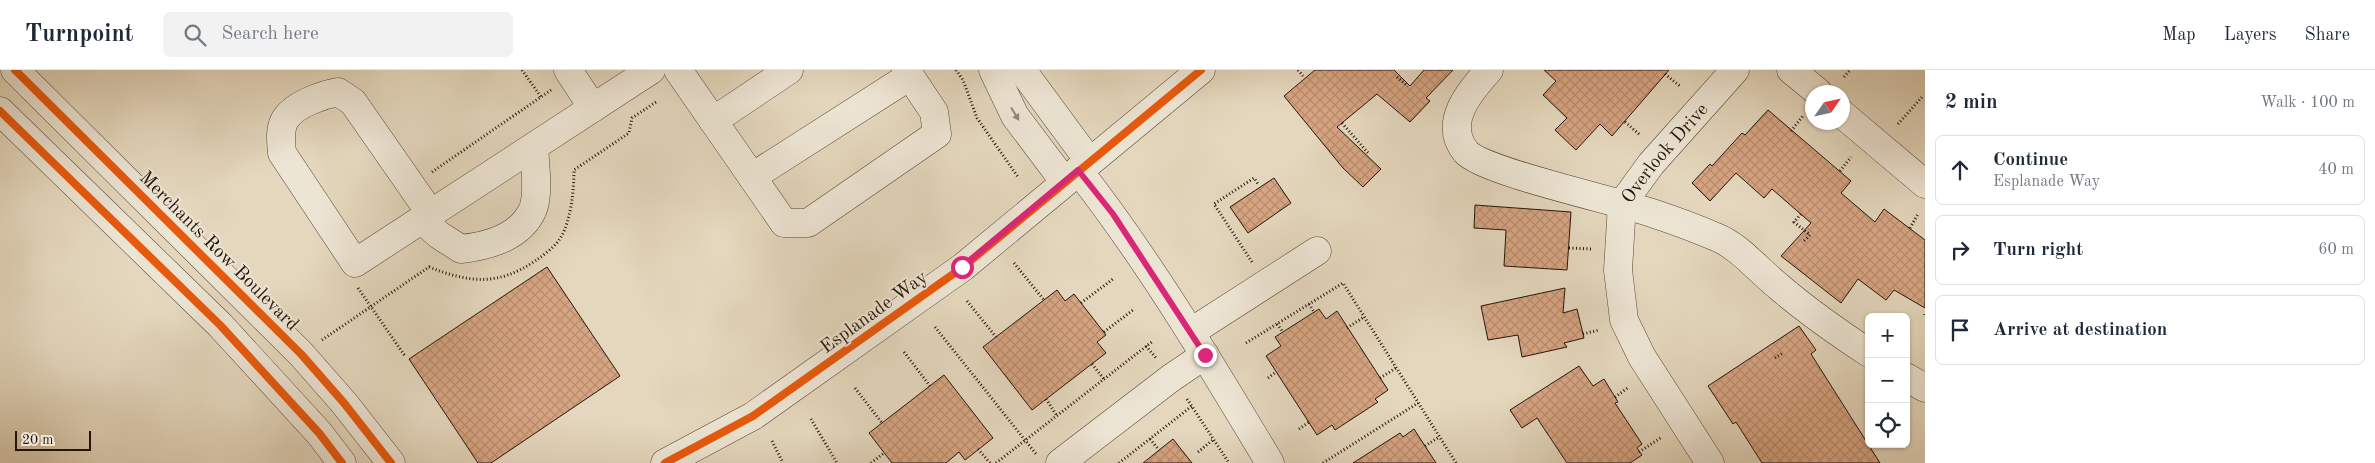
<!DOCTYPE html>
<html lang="en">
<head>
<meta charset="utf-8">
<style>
  body { margin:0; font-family:"Old Standard TT",serif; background:#f2f2f3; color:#1f2937 }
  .controls { position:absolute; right:15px; bottom:15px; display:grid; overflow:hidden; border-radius:8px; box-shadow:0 1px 4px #0004 }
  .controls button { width:45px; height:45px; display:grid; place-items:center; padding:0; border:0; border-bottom:1px solid #e0e1e3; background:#fff; color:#1f2937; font:25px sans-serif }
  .compass { position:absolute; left:1805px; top:15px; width:45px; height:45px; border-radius:50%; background:#fff; box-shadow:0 1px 4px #0004; rotate:56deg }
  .scale { position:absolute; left:15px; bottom:12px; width:76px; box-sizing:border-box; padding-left:5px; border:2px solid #26140a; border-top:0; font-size:14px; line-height:18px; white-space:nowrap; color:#26140a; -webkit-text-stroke:4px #ede5d4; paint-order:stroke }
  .stop { position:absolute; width:15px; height:15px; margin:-11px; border:4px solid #db2777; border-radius:50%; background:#fff }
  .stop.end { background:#db2777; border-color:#fff; box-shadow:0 1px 5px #0008 }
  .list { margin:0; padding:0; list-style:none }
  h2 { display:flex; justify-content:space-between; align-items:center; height:65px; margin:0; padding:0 20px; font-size:21px }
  h2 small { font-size:16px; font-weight:400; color:#747a83 }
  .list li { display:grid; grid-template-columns:32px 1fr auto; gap:15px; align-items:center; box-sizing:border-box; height:70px; margin:0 10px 10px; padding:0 10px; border:1px solid #e0e1e3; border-radius:8px }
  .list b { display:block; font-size:19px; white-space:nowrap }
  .list p { margin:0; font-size:16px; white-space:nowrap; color:#747a83 }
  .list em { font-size:16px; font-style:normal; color:#747a83 }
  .icon { flex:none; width:28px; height:28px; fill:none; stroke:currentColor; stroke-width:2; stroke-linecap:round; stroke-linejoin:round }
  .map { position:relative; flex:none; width:1925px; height:393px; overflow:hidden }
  header { display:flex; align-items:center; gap:30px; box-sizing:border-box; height:70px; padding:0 25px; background:#fff; border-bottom:1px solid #e0e1e3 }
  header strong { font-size:24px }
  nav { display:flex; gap:28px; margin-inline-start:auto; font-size:18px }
  .search { width:350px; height:45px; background:#f2f2f3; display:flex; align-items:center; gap:12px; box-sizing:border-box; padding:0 18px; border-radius:8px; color:#747a83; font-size:19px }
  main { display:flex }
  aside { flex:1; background:#fff }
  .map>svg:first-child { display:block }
  .building { fill:url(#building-cross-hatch); stroke:#26140a }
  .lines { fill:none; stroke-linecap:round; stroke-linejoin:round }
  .minor-casing { stroke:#564537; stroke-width:29 }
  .path { stroke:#26140a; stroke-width:3; stroke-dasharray:1 2.5; stroke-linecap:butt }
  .minor { stroke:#ede5d4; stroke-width:28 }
  .cycleway-casing { stroke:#ede5d4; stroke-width:11 }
  .cycleway { stroke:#e8590c; stroke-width:8 }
  .oneway { fill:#938779 }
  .route { stroke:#db2777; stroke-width:6 }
  .labels { text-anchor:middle; stroke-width:4; stroke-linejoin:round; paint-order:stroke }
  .street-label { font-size:19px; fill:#26140a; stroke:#ede5d4 }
</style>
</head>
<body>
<header>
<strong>Turnpoint</strong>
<div class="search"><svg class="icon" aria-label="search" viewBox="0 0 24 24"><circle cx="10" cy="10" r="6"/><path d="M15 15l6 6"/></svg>Search here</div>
<nav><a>Map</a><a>Layers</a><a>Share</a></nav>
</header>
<main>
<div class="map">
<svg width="1925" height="393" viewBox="0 0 1925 393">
  <defs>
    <pattern id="building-cross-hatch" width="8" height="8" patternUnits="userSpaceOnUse" patternTransform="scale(1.25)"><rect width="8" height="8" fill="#d6a481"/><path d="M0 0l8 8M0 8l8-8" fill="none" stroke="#b88c6e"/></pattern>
  </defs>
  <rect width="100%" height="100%" fill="#e4d7bd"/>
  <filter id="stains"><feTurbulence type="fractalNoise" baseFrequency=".004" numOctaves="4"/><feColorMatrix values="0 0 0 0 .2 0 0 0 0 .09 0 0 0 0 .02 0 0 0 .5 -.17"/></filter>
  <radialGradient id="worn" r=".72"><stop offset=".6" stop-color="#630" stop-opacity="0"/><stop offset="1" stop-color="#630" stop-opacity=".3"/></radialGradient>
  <!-- building -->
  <g class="building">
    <polygon points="1315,0 1394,0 1410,16 1424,0 1453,0 1426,28 1430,31 1410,52 1377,24 1337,57 1381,99 1363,117 1343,98 1284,26"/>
    <polygon points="1544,0 1669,0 1612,66 1600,54 1576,80 1555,60 1567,48 1543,25 1556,11"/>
    <polygon points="1768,40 1851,111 1841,123 1875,152 1884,139 1925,170 1925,238 1894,220 1886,230 1858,209 1841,233 1781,186 1811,153 1772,119 1764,128 1736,103 1710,131 1692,113 1710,94 1712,96 1742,63 1745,65"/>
    <polygon points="1274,108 1291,133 1248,163 1230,137"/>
    <polygon points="1475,135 1571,142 1567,200 1504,196 1506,160 1474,158"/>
    <polygon points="547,197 620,306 491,393 478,393 409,289"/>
    <polygon points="1565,218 1563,243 1577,239 1584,268 1564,273 1567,277 1522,287 1518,265 1488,270 1481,236"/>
    <polygon points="1057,220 1065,231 1074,224 1106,265 1097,272 1106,283 1032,340 983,277"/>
    <polygon points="1319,239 1326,249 1337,241 1388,320 1375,329 1378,332 1335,360 1332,355 1317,365 1266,286 1281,276 1275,267"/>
    <polygon points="1799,256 1816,280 1811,284 1880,393 1762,393 1736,352 1733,354 1708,316"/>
    <polygon points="1579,296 1593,316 1604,309 1618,332 1615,333 1642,374 1637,378 1642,385 1630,393 1567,393 1537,348 1522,358 1510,340"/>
    <polygon points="944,305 993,368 965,390 959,382 946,393 892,393 869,363"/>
    <polygon points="1414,359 1436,393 1353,393 1400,363 1403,367"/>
    <polygon points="1173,369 1192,393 1143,393"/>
  </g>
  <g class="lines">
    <defs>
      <g id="minor">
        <polyline points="15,0 301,284 344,333 391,393"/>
        <polyline points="568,0 593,38"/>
        <polyline points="678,0 784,153 808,153 937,64 934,42 906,0"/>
        <polyline points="993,0 1015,46 1064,111"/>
        <polyline points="1022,0 1089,91"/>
        <path d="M1489 0C1470 21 1442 53 1466 82 1484 102 1618 131 1652 143 1673 150 1695 158 1716 167 1739 176 1758 200 1778 216 1807 241 1837 262 1869 283"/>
        <polyline points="1791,0 1818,22"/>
        <polyline points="0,41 220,255 319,363 342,393"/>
        <polyline points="1842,44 1925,114"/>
        <polyline points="713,51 789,0"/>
        <path d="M1078 100C1150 192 1210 293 1270 393"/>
        <polyline points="752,107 910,6"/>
        <path d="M431 144 353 32 338 22C322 25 296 34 286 48 279 58 281 72 282 83L355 193 651 0"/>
        <path d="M422 150 439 165 461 179C488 176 521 167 533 139 539 124 535 93 534 77"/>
        <polyline points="1191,262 1317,181"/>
        <polyline points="1906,307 1925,318"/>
        <polyline points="665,393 753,346 963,197 1201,0"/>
        <polyline points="1060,393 1171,308 1205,285"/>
        <path id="s1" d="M1710 393 1642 287 1624 250 1618 200 1622 134 1651 94 1735 0"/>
      </g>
    </defs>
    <!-- minor casing -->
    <use href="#minor" class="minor-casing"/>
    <!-- path -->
    <g class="path">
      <polyline points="522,0 541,27"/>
      <polyline points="956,0 963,10 977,48 1018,107"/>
      <polyline points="1298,0 1303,6"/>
      <polyline points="1665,4 1681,17"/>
      <polyline points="1397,7 1408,16"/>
      <polyline points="1844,7 1850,0"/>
      <polyline points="1625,52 1640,65"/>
      <polyline points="1342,53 1369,84"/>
      <polyline points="1898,54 1923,26"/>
      <polyline points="1791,61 1803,46"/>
      <polyline points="1840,101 1851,87"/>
      <polyline points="432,102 551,20"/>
      <polyline points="1801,144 1794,152 1810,165 1804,171"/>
      <polyline points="1910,158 1918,144"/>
      <polyline points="1569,178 1592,179"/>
      <polyline points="1252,192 1214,134 1254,108 1258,114"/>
      <polyline points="1014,193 1044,230"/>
      <polyline points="358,218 405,286"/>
      <polyline points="967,231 996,267"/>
      <polyline points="1081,233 1113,209"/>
      <polyline points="1309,234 1314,242"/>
      <polyline points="1925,244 1925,247"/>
      <polyline points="1277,254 1283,262"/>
      <polyline points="935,257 1036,384"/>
      <polyline points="1347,258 1364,247"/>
      <polyline points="1104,262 1133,240"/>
      <polyline points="1583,264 1599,260"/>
      <path d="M322 270 429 197C470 213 498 216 535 191 544 185 555 177 561 167 571 150 574 120 574 100L629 63 632 48 656 32"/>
      <polyline points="1246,273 1343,213 1456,393"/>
      <polyline points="1146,276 1156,288"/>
      <polyline points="904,282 930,316"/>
      <polyline points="1775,288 1783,283"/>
      <polyline points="1092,294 1104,309"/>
      <polyline points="1268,308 1276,302"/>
      <polyline points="1380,308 1396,298"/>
      <polyline points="855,318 882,353"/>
      <polyline points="1615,327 1629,317"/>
      <polyline points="1046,329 1057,346"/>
      <polyline points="1187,329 1229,393"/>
      <polyline points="811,349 837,393"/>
      <polyline points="1299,359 1309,352"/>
      <polyline points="1150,369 1159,380"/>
      <polyline points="772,371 783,393"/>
      <polyline points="1425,376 1439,367"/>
      <polyline points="978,379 990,393"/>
      <polyline points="1198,382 1214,369"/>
      <polyline points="1639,382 1662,367"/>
      <polyline points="871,393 884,383"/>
      <polyline points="996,393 1153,271"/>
      <polyline points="1119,393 1192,336"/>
      <polyline points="1323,393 1418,333"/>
    </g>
    <!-- minor -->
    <use href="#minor" class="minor"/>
    <defs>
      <g id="cycleway">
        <polyline points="15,0 301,284 344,333 391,393"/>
        <polyline points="0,41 220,255 319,363 342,393"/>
        <polyline points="665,393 753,346 963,197 1201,0"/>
      </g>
    </defs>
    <!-- cycleway casing -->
    <use href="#cycleway" class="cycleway-casing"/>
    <!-- cycleway -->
    <use href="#cycleway" class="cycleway"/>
  </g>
  <!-- one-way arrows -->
  <defs><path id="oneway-solid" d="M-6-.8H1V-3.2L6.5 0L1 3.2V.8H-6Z" transform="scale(1.25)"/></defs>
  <use class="oneway" href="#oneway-solid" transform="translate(1015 44) rotate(59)"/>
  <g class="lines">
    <!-- route -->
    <polyline class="route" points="962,197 1078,100 1113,144 1205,285"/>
  </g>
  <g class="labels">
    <!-- street labels -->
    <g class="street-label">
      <text dy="7" stroke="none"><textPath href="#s1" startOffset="350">Overlook Drive</textPath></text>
      <text transform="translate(220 180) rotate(45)" y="7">Merchants Row Boulevard</text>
      <text transform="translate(873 241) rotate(-36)" y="7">Esplanade Way</text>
    </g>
  </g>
  <rect width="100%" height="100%" filter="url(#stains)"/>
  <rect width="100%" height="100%" fill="url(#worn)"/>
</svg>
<div class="controls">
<button>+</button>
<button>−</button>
<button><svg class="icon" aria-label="locate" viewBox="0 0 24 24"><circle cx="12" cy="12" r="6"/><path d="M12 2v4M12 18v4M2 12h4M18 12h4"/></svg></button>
</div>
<svg class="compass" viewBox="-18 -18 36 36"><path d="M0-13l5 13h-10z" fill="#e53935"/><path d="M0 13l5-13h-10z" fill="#747a83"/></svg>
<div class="scale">20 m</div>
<div class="stop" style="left:962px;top:197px"></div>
<div class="stop end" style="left:1205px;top:285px"></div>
</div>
<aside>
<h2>2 min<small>Walk · 100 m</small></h2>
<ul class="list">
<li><svg class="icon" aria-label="ahead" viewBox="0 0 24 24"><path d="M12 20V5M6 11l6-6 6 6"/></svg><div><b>Continue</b><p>Esplanade Way</p></div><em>40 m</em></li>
<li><svg class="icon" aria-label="right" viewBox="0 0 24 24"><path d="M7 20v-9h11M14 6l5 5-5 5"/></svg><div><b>Turn right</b></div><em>60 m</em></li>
<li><svg class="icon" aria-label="arrive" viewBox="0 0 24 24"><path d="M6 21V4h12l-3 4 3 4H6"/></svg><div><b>Arrive at destination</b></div></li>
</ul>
</aside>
</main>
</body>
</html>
